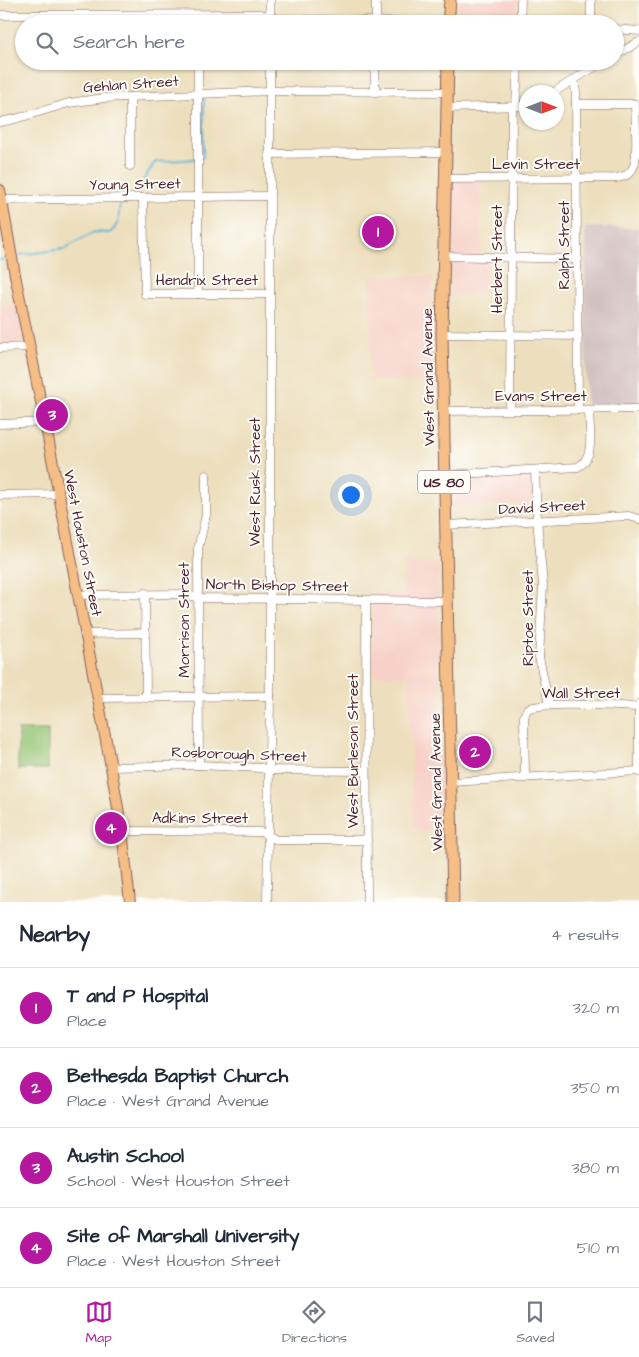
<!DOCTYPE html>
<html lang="en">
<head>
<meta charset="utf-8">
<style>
  body { margin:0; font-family:"Architects Daughter",sans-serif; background:#f6f6f7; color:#1f2937 }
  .compass { position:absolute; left:519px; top:85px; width:45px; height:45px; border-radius:50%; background:#fff; box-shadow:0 1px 4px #0004; rotate:90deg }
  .you { position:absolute; left:350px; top:494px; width:18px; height:18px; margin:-12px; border:4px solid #fff; border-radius:50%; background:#1a73e8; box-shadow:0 0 0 8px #1a73e833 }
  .badge { display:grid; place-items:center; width:32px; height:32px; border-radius:50%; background:#b5179e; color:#fff; font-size:16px; font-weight:700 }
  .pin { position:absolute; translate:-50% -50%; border:2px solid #fff; box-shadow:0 1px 5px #0006 }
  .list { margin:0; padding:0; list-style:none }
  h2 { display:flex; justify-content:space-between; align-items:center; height:65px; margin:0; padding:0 20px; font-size:21px }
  h2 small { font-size:16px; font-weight:400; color:#747a83 }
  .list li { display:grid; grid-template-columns:32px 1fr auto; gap:15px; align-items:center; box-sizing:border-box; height:80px; padding:0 20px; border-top:1px solid #e0e1e3 }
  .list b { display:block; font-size:19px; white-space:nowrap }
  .list p { margin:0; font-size:16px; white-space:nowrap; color:#747a83 }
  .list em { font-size:16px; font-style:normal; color:#747a83 }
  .icon { flex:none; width:28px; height:28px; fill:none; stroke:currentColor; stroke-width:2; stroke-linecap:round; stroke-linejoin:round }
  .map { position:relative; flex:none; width:639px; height:902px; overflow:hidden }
  .search { position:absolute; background:#fff; box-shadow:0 1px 4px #0004; left:15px; right:15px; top:15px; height:55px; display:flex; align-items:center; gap:12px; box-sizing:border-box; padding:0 18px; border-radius:28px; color:#747a83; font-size:19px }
  .sheet { height:385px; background:#fff }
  nav { display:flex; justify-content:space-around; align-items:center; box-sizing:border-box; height:70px; border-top:1px solid #e0e1e3; background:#fff; font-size:14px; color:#747a83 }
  nav a { display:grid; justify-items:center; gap:2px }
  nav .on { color:#b5179e }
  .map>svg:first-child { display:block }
  .built { fill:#f7d1c7 }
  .industrial { fill:#d2bfc0 }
  .green { fill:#95c575; stroke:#707250 }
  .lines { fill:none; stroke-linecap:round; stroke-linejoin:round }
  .stream { stroke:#5cb4d9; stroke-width:2 }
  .minor-casing { stroke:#83625e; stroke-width:9 }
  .major-casing { stroke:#83625e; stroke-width:12 }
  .highway-casing { stroke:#83625e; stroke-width:13 }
  .minor { stroke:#fff; stroke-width:8 }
  .major { stroke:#f6be87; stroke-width:10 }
  .highway { stroke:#f6be87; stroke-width:11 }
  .labels { text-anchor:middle; stroke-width:4; stroke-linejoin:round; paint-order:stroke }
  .shield { fill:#fdfcf7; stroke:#806168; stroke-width:1 }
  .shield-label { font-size:14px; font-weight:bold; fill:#4a1f2b }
  .street-label { font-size:15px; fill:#4a1f2b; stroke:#fdfcf7 }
</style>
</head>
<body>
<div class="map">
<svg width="639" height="902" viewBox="0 0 639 902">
  <rect width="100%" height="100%" fill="#fdfcf7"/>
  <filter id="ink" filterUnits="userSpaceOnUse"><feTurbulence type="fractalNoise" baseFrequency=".02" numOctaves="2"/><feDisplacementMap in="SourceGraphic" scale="10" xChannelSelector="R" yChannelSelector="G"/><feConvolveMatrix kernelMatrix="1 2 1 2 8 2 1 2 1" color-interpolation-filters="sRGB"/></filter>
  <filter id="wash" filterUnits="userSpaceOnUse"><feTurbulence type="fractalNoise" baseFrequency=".0096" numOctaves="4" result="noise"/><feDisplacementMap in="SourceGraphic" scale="20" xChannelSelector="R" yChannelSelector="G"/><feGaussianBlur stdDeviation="1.12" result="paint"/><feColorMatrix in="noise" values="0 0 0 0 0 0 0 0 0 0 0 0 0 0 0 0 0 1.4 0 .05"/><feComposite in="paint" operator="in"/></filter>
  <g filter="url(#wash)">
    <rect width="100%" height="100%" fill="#eddfbd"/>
    <!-- built -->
    <g class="built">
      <polygon points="458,0 519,0 518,20 457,18"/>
      <polygon points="452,180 481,180 481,253 488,254 487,294 450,295"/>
      <rect x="370" y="276" width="63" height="105"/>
      <polygon points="17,302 26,350 0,351 0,308"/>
      <polygon points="533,473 535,503 453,507 452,476"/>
      <polygon points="404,561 438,565 442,830 413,829 409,676 373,675 372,594 403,594"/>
    </g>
    <!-- industrial -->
    <polygon class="industrial" points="585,227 639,228 639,406 586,406"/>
    <!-- green -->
    <rect class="green" x="18" y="730" width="30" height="39"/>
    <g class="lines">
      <!-- stream -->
      <g class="stream">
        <polyline points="202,158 203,155 204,97"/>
        <polyline points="136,192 155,162 195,159"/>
        <path d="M20 255 64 249 94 232 110 233C126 218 114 214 122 201"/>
        <polyline points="0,260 6,259"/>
      </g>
    </g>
  </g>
  <g filter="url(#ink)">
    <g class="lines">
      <defs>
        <g id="minor">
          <polyline points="270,0 270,24"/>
          <polyline points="376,0 376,24"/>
          <polyline points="0,15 261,14 278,19 493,24"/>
          <polyline points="520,24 521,0"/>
          <polyline points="591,24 591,0"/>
          <polyline points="615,29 639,31"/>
          <polyline points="615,55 639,42"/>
          <polyline points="574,80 576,92 578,410"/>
          <polyline points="375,92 375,61"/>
          <polyline points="554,92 604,61"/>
          <polyline points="516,106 518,61"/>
          <polyline points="446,108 526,106"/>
          <polyline points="0,122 15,119 69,103 104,98 269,91 447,92"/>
          <polyline points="269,154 445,152"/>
          <polyline points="130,166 130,97"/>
          <path d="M445 179 616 178C624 177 629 175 633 168 639 158 635 117 635 104H576"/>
          <polyline points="143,198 145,294 269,294"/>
          <polyline points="2,200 269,196"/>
          <polyline points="442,256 578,259"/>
          <polyline points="198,294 198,61"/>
          <polyline points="442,334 578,336"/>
          <polyline points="0,348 30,347"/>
          <polyline points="510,410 512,107"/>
          <polyline points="443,411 639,409"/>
          <polyline points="0,424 45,422"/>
          <polyline points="535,470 537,519 543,585 539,657 549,705"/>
          <path d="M444 475 578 467C596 458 589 427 589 410"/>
          <polyline points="0,495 59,494"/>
          <polyline points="445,525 629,516 639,519"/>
          <polyline points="145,593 146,698"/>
          <polyline points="77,595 185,594 198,598 447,601"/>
          <polyline points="366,601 367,902"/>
          <polyline points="84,634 146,633"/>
          <polyline points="97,698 270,696"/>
          <polyline points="639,704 639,772"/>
          <polyline points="199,765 198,549 206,515 206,475"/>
          <polyline points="111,767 199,765 261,768 269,770 366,771"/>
          <path d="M525 778 524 717 527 709C544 701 616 706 639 707"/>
          <polyline points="451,782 639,771"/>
          <polyline points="122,831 261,832 277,840 367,840"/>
          <polyline points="267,902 270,696 270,61"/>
        </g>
        <polyline id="major" points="0,190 15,275 45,422 111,767 122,831 130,902"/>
        <g id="highway">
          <polyline points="448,24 450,0"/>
          <polyline points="448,61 442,334 453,902"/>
        </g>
      </defs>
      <!-- minor casing -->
      <use href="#minor" class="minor-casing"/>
      <!-- major casing -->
      <use href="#major" class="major-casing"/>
      <!-- highway casing -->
      <use href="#highway" class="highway-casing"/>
      <!-- minor -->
      <use href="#minor" class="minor"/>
      <!-- major -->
      <use href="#major" class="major"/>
      <!-- highway -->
      <use href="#highway" class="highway"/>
    </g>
  </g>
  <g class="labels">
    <!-- shield labels -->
    <rect class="shield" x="418" y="470.5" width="52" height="23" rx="4"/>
    <g class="shield-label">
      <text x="444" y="487">US 80</text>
    </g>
    <!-- street labels -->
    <g class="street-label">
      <text transform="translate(131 84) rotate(-4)" y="5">Gehlan Street</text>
      <text x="536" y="169">Levin Street</text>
      <text transform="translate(135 184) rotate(-1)" y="5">Young Street</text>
      <text transform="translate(564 245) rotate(-90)" y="5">Ralph Street</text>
      <text transform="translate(497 259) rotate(-90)" y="5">Herbert Street</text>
      <text x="207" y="285">Hendrix Street</text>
      <text transform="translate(428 377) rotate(-91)" y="5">West Grand Avenue</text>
      <text x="541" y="401">Evans Street</text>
      <text transform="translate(255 482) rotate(-90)" y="5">West Rusk Street</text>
      <text transform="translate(542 507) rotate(-3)" y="5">David Street</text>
      <text transform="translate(83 543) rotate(79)" y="5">West Houston Street</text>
      <text transform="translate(277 585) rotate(1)" y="5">North Bishop Street</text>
      <text transform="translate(528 618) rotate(-90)" y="5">Riptoe Street</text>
      <text transform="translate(184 620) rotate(-90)" y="5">Morrison Street</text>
      <text x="581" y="698">Wall Street</text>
      <text transform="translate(353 751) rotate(-90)" y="5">West Burleson Street</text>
      <text transform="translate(239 754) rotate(2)" y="5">Rosborough Street</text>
      <text transform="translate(436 782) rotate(-91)" y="5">West Grand Avenue</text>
      <text x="200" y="823">Adkins Street</text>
    </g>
  </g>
</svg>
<svg class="compass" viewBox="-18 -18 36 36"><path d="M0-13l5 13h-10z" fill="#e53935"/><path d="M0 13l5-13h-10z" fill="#747a83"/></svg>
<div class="you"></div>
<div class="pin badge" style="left:378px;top:232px">1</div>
<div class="pin badge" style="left:475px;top:752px">2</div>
<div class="pin badge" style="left:52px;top:415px">3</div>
<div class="pin badge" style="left:111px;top:828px">4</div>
<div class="search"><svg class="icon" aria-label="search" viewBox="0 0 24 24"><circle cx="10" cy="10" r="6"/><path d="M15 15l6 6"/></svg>Search here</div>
</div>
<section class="sheet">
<h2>Nearby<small>4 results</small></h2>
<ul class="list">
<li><span class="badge">1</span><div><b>T and P Hospital</b><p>Place</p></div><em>320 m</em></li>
<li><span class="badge">2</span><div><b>Bethesda Baptist Church</b><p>Place · West Grand Avenue</p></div><em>350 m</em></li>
<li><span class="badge">3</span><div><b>Austin School</b><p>School · West Houston Street</p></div><em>380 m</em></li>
<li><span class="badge">4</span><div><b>Site of Marshall University</b><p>Place · West Houston Street</p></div><em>510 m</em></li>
</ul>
</section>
<nav>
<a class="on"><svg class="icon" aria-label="map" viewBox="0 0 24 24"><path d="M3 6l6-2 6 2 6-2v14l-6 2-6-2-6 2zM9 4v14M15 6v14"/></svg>Map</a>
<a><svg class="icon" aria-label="directions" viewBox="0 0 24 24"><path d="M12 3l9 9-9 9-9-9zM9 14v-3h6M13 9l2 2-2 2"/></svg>Directions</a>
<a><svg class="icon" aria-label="saved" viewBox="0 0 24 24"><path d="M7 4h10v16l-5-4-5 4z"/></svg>Saved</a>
</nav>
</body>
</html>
